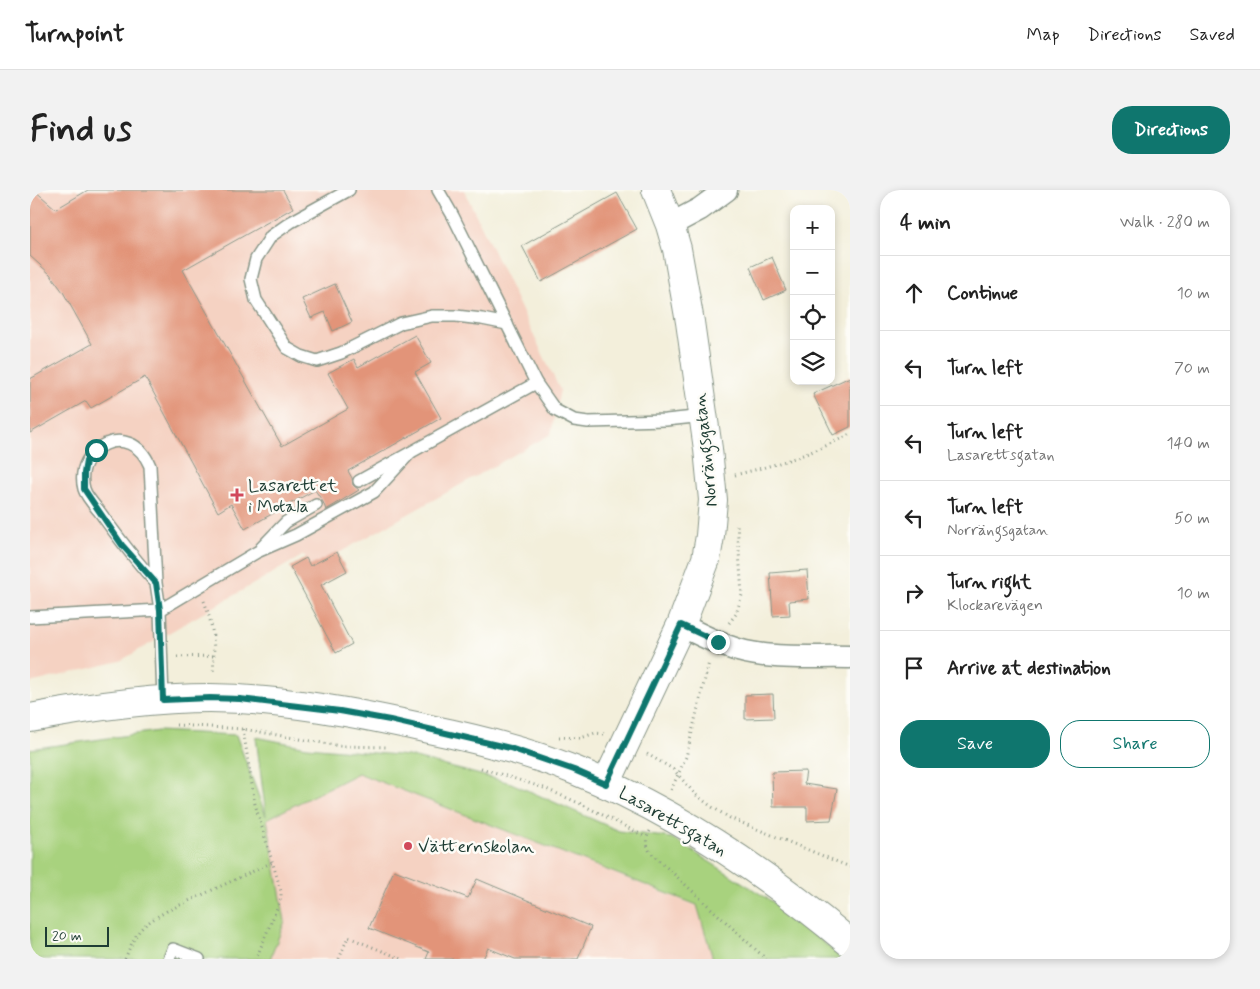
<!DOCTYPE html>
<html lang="en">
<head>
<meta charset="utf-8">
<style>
  body { margin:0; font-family:Mynerve,sans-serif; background:#f2f2f2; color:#222 }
  .controls { position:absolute; right:15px; top:15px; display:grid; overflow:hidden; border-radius:10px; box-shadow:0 2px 8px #0003 }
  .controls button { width:45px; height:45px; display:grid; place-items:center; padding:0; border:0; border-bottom:1px solid #e0e0e0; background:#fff; color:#222; font:25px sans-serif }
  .scale { position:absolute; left:15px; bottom:12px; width:64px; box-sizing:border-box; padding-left:5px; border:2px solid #1f3d34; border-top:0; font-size:14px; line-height:18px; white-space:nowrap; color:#1f3d34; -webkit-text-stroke:4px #fdfcf7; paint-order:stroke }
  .stop { position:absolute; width:15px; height:15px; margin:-11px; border:4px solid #0f766e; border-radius:50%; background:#fff }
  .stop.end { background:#0f766e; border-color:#fff; box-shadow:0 1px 5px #0008 }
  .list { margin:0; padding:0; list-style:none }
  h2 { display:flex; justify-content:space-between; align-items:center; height:65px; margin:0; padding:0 20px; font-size:21px }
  h2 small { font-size:16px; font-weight:400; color:#767676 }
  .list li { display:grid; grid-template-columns:32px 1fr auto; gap:15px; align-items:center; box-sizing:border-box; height:75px; padding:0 20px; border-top:1px solid #e0e0e0 }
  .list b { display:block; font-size:19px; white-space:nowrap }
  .list p { margin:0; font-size:16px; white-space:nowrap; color:#767676 }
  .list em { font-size:16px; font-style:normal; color:#767676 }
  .actions { display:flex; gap:10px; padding:15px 20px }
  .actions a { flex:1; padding:11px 0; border:1px solid #0f766e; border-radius:20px; text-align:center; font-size:18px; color:#0f766e }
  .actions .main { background:#0f766e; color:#fff }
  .icon { flex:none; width:28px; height:28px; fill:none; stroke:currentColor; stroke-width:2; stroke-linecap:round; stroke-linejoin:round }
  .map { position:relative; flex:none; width:820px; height:769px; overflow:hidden; border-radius:20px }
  header { display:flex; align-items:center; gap:30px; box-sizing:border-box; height:70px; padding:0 25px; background:#fff; border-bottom:1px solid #e0e0e0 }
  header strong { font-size:24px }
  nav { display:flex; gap:28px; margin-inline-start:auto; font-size:18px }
  .intro { display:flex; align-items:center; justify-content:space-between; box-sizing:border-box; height:120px; padding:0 30px }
  h1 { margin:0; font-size:35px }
  .button { padding:12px 22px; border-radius:20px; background:#0f766e; color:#fff; font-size:18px; font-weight:700 }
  main { display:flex; gap:30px; padding:0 30px }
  aside { flex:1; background:#fff; border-radius:20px; box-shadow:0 2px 8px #0003 }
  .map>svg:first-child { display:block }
  .built { fill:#f5d2c2 }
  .green { fill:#a8d27e; stroke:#648859 }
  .building { fill:#e29479 }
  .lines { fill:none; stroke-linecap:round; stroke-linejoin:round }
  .lane-casing { stroke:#899688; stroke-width:14 }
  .street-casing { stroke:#899688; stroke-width:25 }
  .secondary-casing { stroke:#899688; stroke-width:30 }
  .path { stroke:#899688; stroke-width:3; stroke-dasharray:1 4; stroke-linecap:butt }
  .lane { stroke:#fff; stroke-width:11 }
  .street { stroke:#fff; stroke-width:22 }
  .secondary { stroke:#fff; stroke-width:28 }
  .route { stroke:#0f766e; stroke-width:6 }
  .poi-dot { fill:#d1495b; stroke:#fdfcf7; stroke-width:2 }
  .labels { text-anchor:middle; stroke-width:5; stroke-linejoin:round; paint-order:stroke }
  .street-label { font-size:18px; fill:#1f3d34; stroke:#fdfcf7 }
  .poi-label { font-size:18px; fill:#1f3d34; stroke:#fdfcf7; text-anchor:start }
</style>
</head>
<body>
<header>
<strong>Turnpoint</strong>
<nav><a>Map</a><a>Directions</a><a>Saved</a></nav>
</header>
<div class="intro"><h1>Find us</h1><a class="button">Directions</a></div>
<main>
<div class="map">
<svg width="820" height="769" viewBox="0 0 820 769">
  <rect width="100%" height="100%" fill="#fdfcf7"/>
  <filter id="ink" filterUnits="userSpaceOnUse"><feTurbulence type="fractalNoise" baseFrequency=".02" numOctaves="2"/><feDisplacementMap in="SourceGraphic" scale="10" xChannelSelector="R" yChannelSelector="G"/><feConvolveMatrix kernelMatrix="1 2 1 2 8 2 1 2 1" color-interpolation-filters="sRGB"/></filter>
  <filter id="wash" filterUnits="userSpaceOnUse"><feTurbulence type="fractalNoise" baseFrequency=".0096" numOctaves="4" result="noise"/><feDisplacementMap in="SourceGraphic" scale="20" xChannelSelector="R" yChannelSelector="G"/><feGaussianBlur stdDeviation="1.12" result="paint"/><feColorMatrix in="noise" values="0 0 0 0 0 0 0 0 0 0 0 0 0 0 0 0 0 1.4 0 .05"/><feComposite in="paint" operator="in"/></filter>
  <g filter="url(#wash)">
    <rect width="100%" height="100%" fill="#f3efdb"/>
    <!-- built -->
    <g class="built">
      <polygon points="0,0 434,0 530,200 521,244 282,378 274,365 90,471 0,493"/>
      <polygon points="328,583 667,716 683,769 240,769 237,629"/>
    </g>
    <!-- green -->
    <polygon class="green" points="128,541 206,545 236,626 226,547 277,557 378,566 481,593 589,641 642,648 754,719 813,769 683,769 667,715 328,583 237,629 255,731 240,769 0,769 0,559"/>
    <g id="blocks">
      <!-- building -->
      <g class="building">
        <polygon points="0,0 4,0 26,19 58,0 253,0 263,18 153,80 252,256 318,219 298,183 324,169 328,177 385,145 401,173 385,182 411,228 318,281 322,288 323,295 329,300 296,320 293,312 285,300 215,339 201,314 188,322 115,187 61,218 56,211 0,243 0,189 62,154 33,102 20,84 0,66"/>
        <polygon points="587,3 607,39 511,92 492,56"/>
        <polygon points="742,67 756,100 734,110 720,77"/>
        <polygon points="305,94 322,132 303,141 295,122 281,128 272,109"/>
        <polygon points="820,187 820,237 803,245 783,204"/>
        <polygon points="307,362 317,381 291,395 322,454 306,463 260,377 276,368 280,376"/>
        <polygon points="777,380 779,409 759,411 760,425 743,426 740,383"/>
        <polygon points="743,504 744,528 715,529 715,505"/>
        <polygon points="776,581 774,594 807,599 801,630 777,631 777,617 743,617 742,582"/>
        <polygon points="364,680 438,708 447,689 561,737 548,769 485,769 458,758 453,769 396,769 399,762 339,738"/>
      </g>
    </g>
  </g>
  <g filter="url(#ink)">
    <use href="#blocks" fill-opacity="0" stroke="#899688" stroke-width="1"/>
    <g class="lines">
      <defs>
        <g id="lane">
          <polyline points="319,0 261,32 241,46 226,69 221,89 226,110 257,158 271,166 287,171 311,163 371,133 402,126 426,126 452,129 477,134"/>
          <polyline points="408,0 423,26 506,193 525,220 544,230 558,232 636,230 674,226"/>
          <polyline points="329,291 506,193"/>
          <polyline points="231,358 256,332 286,315"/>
          <path d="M126 393C105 370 87 346 69 321 64 315 56 306 54 299 43 258 100 228 120 276L126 393 130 420 133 510"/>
          <polyline points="0,427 130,420 227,362 266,345 344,302 380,263"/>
          <polyline points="139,769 143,759 169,769"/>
        </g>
        <g id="street">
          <polyline points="640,35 670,19 696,0"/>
          <path d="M651 435C669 444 688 454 708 460 743 470 783 466 820 467"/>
        </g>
        <g id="secondary">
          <path d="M0 528C59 517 120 508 180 508 253 509 328 523 399 539 448 549 497 561 544 580 645 621 737 683 820 753"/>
          <polyline points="576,594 651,435 676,369 680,346 683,310 678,259 660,132 647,59 640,35 626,0"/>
        </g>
      </defs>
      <!-- lane casing -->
      <use href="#lane" class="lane-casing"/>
      <!-- street casing -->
      <use href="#street" class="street-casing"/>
      <!-- secondary casing -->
      <use href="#secondary" class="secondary-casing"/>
      <!-- path -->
      <g class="path">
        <path d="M705 285C745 275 783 264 820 244"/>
        <path d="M174 411C184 437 185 457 183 484"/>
        <polyline points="699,433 706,424 712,405 707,333"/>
        <polyline points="147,467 184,466"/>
        <polyline points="146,535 213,539 310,556 358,557"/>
        <polyline points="213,539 225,614 251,701 251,708 226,769"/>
        <polyline points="529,547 551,548 565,543 575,544"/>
        <polyline points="617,564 643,579 666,605 682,617 700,628 820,677"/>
        <polyline points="451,578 514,598 551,614 616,647"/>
        <polyline points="641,600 656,567 679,472"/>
        <path d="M620 641C615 649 616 654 620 662L736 769"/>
        <path d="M95 769C107 740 109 737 137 721L243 672"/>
        <polyline points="309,769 318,747 372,769"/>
      </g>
      <!-- lane -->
      <use href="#lane" class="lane"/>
      <!-- street -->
      <use href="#street" class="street"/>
      <!-- secondary -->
      <use href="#secondary" class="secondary"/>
    </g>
  </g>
  <g class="lines" filter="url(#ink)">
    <!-- route -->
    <polyline class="route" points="66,260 56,271 54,283 54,299 92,355 126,393 130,420 133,510 180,508 210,509 310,521 360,530 480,558 544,580 576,594 651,435 688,452"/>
  </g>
  <!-- markers -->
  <g class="poi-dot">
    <path d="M204.5 297.5h5v5h5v5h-5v5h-5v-5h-5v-5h5z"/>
    <circle cx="378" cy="656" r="5"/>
  </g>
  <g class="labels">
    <!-- street labels -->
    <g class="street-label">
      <text transform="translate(675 260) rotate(-96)" y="6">Norrängsgatan</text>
      <text transform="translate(643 631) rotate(30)" y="6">Lasarettsgatan</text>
    </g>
    <!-- poi labels -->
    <g class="poi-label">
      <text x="218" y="301">Lasarettet<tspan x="218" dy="21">i Motala</tspan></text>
      <text x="388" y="662">Vätternskolan</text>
    </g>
  </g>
</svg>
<div class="controls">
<button>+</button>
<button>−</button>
<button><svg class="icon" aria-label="locate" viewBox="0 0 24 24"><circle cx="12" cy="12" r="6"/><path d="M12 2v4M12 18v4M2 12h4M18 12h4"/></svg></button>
<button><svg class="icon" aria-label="layers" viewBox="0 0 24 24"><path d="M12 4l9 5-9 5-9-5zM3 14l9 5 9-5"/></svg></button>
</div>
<div class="scale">20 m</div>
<div class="stop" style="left:66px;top:260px"></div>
<div class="stop end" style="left:688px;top:452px"></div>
</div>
<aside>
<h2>4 min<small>Walk · 280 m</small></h2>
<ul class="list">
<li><svg class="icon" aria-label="ahead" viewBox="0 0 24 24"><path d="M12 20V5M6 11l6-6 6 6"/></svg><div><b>Continue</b></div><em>10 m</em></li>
<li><svg class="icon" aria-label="left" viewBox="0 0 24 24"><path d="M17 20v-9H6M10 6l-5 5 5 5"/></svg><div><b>Turn left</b></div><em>70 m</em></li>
<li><svg class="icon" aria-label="left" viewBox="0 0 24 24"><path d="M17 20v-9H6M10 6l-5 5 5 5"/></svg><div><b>Turn left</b><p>Lasarettsgatan</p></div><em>140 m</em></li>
<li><svg class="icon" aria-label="left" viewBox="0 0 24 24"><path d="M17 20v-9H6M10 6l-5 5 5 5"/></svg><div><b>Turn left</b><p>Norrängsgatan</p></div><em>50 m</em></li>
<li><svg class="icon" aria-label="right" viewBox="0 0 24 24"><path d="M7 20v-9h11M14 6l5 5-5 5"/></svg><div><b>Turn right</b><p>Klockarevägen</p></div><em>10 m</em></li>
<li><svg class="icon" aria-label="arrive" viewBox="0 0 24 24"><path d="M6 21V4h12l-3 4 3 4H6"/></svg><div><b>Arrive at destination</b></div></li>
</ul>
<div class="actions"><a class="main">Save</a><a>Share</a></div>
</aside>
</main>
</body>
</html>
